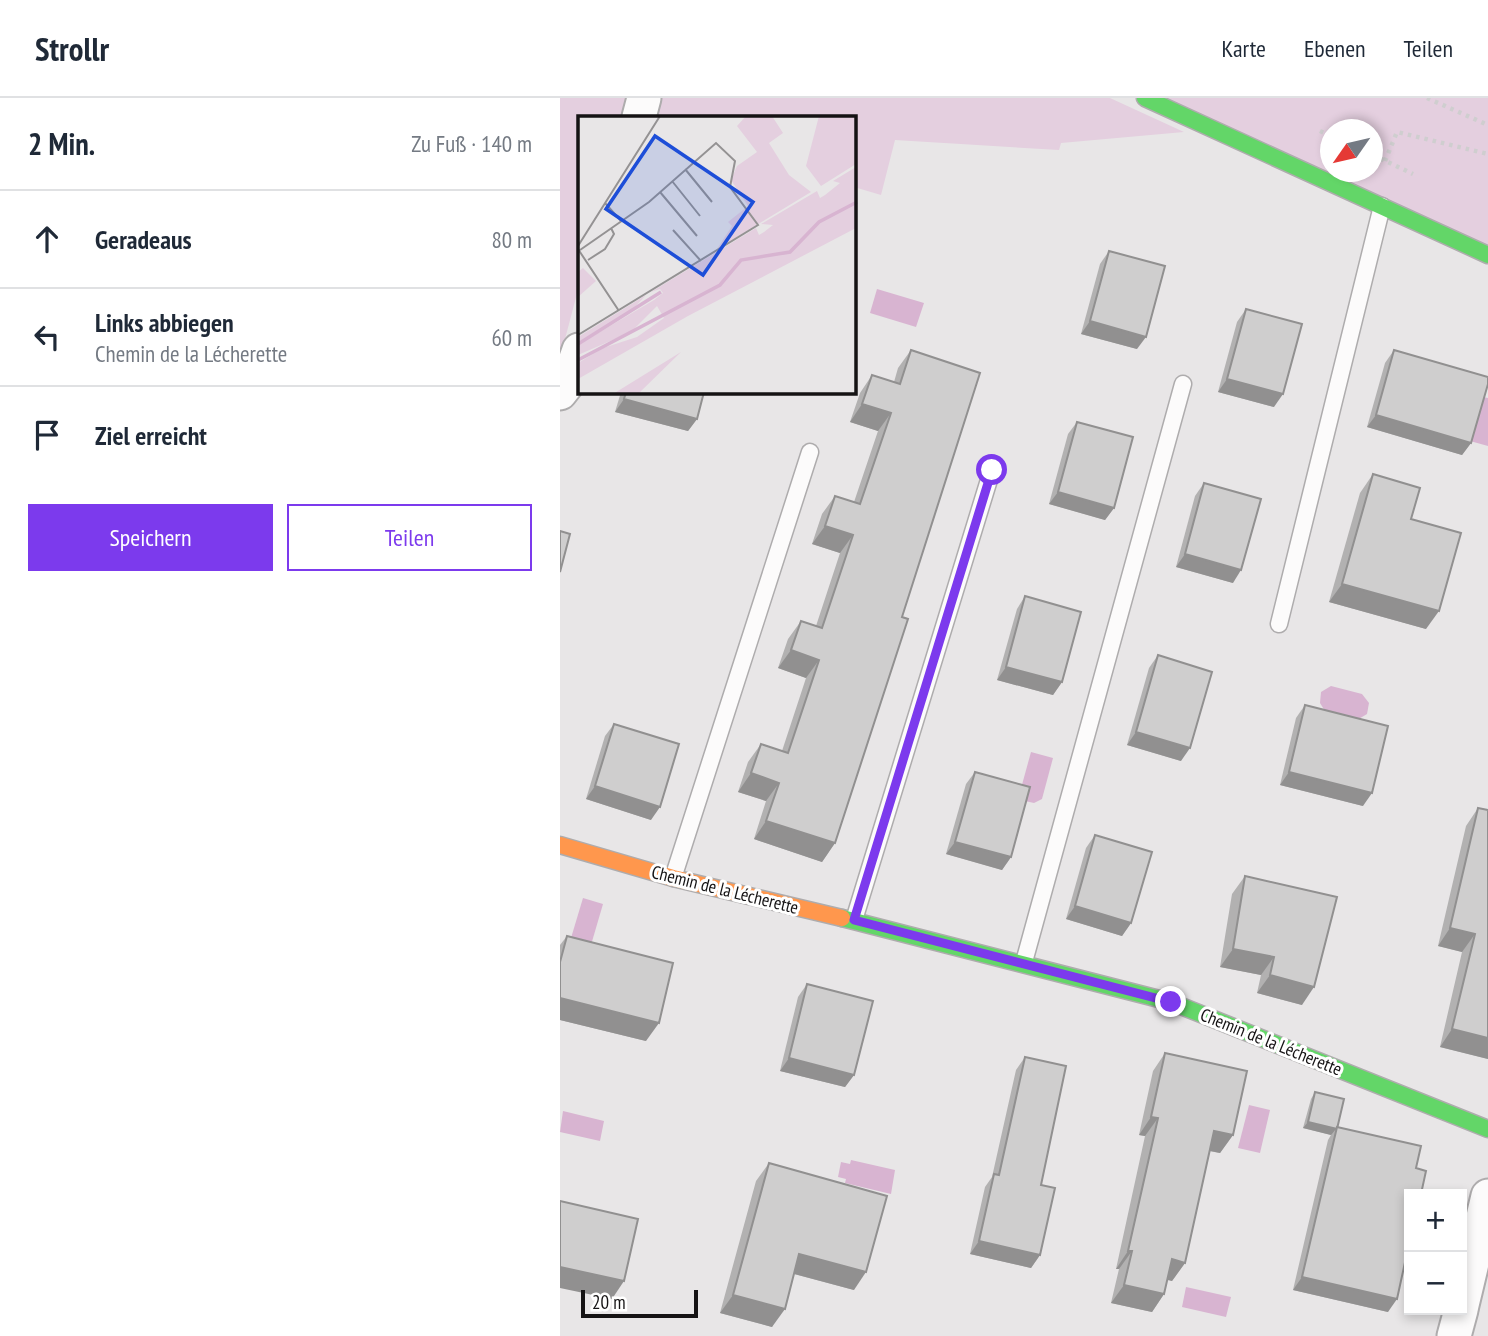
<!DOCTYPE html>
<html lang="de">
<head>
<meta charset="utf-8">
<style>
  body { margin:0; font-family:"PT Sans Narrow",sans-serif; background:#f2f2f3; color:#1f2937 }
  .controls { position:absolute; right:21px; bottom:21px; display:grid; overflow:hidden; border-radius:0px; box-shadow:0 4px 10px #0003 }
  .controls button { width:63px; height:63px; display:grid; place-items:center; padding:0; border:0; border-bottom:2px solid #e0e1e3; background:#fff; color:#1f2937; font:35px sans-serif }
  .compass { position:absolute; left:760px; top:21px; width:63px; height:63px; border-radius:50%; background:#fff; box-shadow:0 4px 10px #0003; rotate:236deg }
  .scale { position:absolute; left:21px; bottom:18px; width:117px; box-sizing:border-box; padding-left:7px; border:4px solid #151314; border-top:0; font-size:19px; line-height:24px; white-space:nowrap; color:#151314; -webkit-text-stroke:5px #fff; paint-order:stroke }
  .stop { position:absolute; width:21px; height:21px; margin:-16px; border:5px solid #7c3aed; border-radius:50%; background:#fff }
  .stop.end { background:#7c3aed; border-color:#fff; box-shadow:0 2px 7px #0008 }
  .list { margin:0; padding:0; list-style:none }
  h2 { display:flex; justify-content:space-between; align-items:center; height:91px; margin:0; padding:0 28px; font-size:30px }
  h2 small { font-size:23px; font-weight:400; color:#747a83 }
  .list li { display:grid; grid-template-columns:46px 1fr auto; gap:21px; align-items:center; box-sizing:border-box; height:98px; padding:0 28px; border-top:2px solid #e0e1e3 }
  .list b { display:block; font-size:26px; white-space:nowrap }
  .list p { margin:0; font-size:23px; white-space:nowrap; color:#747a83 }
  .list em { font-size:23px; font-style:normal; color:#747a83 }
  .actions { display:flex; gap:14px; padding:21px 28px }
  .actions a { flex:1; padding:16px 0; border:2px solid #7c3aed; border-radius:0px; text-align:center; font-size:24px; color:#7c3aed }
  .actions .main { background:#7c3aed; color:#fff }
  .icon { flex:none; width:38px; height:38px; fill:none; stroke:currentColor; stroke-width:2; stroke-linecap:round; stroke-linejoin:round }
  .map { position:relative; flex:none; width:928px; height:1238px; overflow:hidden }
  header { display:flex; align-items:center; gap:42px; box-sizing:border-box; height:98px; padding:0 35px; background:#fff; border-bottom:2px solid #e0e1e3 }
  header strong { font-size:33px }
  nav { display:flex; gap:38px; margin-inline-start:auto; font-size:24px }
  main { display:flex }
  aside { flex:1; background:#fff }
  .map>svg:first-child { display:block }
  .green { fill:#e4cfdf; fill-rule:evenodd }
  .water { fill:#d8b4d1 }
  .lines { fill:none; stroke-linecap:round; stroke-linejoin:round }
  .lane-casing { stroke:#aeacad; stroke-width:19 }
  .street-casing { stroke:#aeacad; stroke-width:37 }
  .fast-casing { stroke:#aeacad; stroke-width:19 }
  .slow-casing { stroke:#aeacad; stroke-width:19 }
  .path { stroke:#cfcecf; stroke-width:4.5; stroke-dasharray:3.5 5; stroke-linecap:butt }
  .lane { stroke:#fcfbfb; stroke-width:16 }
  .street { stroke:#fcfbfb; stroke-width:33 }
  .fast { stroke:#63d668; stroke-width:16 }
  .slow { stroke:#ff974d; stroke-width:16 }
  .wall { fill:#b2b1b1 }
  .shaded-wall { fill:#919090 }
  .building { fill:#cfcece; stroke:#919090; stroke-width:2 }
  .route { stroke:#7c3aed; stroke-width:9 }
  .labels { text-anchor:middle; stroke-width:6; stroke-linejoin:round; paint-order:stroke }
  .street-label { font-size:18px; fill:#151314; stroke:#fff }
  .inset-river { fill:none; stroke:#d8b4d1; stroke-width:3.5 }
  .inset-road { fill:none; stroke:#949293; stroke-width:2 }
  .view { fill:#1d4ed8; fill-opacity:0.15; stroke:#1d4ed8; stroke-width:3.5 }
  .inset-edge { fill:none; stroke:#151314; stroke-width:3.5 }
</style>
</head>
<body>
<header>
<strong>Strollr</strong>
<nav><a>Karte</a><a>Ebenen</a><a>Teilen</a></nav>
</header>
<main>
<aside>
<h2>2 Min.<small>Zu Fuß · 140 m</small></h2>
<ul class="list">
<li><svg class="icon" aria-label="ahead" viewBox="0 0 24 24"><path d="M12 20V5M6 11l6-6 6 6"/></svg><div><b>Geradeaus</b></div><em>80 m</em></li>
<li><svg class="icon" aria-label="left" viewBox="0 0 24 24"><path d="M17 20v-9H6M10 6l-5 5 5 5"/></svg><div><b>Links abbiegen</b><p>Chemin de la Lécherette</p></div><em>60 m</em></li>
<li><svg class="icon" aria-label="arrive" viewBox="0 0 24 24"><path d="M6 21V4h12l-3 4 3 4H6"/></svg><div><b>Ziel erreicht</b></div></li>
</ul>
<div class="actions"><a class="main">Speichern</a><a>Teilen</a></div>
</aside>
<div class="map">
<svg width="928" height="1238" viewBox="0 0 928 1238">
  <rect width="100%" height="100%" fill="#e8e6e7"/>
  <!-- green -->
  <g class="green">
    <polygon points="0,0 550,0 624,34 501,45 499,52 335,42 321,97 294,89 294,19 19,19 19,188 0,260"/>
    <path d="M604 0H928V148ZM771 32H813V74H771Z"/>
  </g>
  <!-- water -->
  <g class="water">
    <polygon points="317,191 364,205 356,229 310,215"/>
    <polygon points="923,299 928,300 928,348 910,343"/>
    <polygon points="771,588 802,596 809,605 807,616 797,622 765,613 760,605 761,594"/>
    <polygon points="471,654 493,660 482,701 474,705 465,703 460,694"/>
    <polygon points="23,800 43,806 31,847 11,840"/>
    <polygon points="689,1007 710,1012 700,1055 678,1050"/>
    <polygon points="3,1013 44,1023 40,1043 0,1034"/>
    <polygon points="291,1062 335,1072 331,1096 285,1085 286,1081 278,1079 281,1064 290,1066"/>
    <polygon points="626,1189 671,1199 666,1219 622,1209"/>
  </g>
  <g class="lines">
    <defs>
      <g id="lane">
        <polyline points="719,526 822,108"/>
        <polyline points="113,780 250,354"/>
        <polyline points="294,822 432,372"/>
        <polyline points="464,864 623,286"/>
      </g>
      <g id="street">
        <polyline points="79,19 84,0"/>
        <polyline points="0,295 7,286 19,252"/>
        <polyline points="902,1207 928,1098"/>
        <polyline points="894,1238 901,1212"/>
      </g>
      <g id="fast">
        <polyline points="585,0 928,157"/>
        <polyline points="282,820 611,904 928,1031"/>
      </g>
      <polyline id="slow" points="0,747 113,780 282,820"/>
    </defs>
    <!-- lane casing -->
    <use href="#lane" class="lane-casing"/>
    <!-- street casing -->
    <use href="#street" class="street-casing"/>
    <!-- fast casing -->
    <use href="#fast" class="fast-casing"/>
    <!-- slow casing -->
    <use href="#slow" class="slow-casing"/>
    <!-- path -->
    <g class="path">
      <polyline points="867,0 928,27"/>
      <polyline points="760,33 771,38"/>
      <polyline points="813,57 853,76"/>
      <polyline points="825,63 837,34 928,56"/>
    </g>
    <!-- lane -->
    <use href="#lane" class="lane"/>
    <!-- street -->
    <use href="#street" class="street"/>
    <!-- fast -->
    <use href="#fast" class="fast"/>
    <!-- slow -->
    <use href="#slow" class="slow"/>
  </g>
  <!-- wall -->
  <g class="wall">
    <polygon points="549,153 577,251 521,236 540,166"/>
    <polygon points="686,211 714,309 658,294 677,224"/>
    <polygon points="351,252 342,519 275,745 262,764 194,741 206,703 178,694 188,664 201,646 222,653 246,580 218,570 228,541 241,523 256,528 280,455 252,446 262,416 275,398 294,404 318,333 290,324 300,295 312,277 334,284 338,270"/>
    <polygon points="834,252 911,345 902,357 807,329 825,265"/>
    <polygon points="61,294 144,294 137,321 128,333 55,314"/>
    <polygon points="517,324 554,410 545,422 489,406 508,336"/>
    <polygon points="813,376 851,421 866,531 769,504 800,395"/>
    <polygon points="644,385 673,485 616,469 635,398"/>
    <polygon points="465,498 502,584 493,597 437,582 457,511"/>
    <polygon points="598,557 621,663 567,647 589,570"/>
    <polygon points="745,607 803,708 720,687 736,620"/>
    <polygon points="54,626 91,722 26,701 45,638"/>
    <polygon points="415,674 451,759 442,772 386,756 406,686"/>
    <polygon points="918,710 928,961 880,949 902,854 878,848 906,728"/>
    <polygon points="535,737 571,825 562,838 506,821 526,750"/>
    <polygon points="685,778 742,907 697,895 701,877 660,869 672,796"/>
    <polygon points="7,838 86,943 0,922 0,847"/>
    <polygon points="247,886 294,977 285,989 220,973 238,899"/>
    <polygon points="605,955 673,1037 660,1055 649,1053 625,1165 612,1183 607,1181 604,1196 592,1214 551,1205 559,1171 556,1171 585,1038 579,1037 593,973"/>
    <polygon points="465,959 481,1087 480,1157 471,1170 410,1156 425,1089 432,1079 456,972"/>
    <polygon points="755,994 777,1029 856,1070 828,1214 733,1192 768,1042 771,1037 743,1030 751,1001"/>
    <polygon points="209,1065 294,1192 234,1176 212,1229 160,1215 196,1083"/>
  </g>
  <!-- shaded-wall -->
  <g class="shaded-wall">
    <polygon points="530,223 586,239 577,251 521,236"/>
    <polygon points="667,281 723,296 714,309 658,294"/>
    <polygon points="64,301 137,321 128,333 55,314"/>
    <polygon points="302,306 331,315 318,333 290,324"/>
    <polygon points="816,317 911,345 902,357 807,329"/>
    <polygon points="498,394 554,410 545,422 489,406"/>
    <polygon points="265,428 293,437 280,455 252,446"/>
    <polygon points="625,456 681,472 673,485 616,469"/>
    <polygon points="782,486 879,513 866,531 769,504"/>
    <polygon points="231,552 259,562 246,580 218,570"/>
    <polygon points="446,569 502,584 493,597 437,582"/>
    <polygon points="576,634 630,650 621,663 567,647"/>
    <polygon points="729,674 812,695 803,708 720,687"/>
    <polygon points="191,675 219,685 206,703 178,694"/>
    <polygon points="35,688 100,709 91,722 26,701"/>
    <polygon points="206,723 275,745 262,764 194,741"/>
    <polygon points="395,744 451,759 442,772 386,756"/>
    <polygon points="515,808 571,825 562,838 506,821"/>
    <polygon points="890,830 915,836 902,854 878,848"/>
    <polygon points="673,851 714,859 701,877 660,869"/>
    <polygon points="710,877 754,889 742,907 697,895"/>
    <polygon points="0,900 99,925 86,943 0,922"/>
    <polygon points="892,931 928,940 928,961 880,949"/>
    <polygon points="229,960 294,977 285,989 220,973"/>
    <polygon points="591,1019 598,1020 585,1038 579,1037"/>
    <polygon points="748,1024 776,1031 771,1037 743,1030"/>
    <polygon points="654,1033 673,1037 660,1055 641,1051"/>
    <polygon points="419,1143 480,1157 471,1170 410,1156"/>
    <polygon points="568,1153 572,1153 559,1171 556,1171"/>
    <polygon points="239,1156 306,1174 294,1192 227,1174"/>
    <polygon points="612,1161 625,1165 612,1183 599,1180"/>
    <polygon points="0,1169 64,1183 52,1201 0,1190"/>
    <polygon points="742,1179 837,1201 828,1214 733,1192"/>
    <polygon points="564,1187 604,1196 592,1214 551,1205"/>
    <polygon points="173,1197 225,1211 212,1229 160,1215"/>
  </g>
  <!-- building -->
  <g class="building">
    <polygon points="549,153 605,168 586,239 530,223"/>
    <polygon points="686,211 742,226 723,296 667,281"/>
    <polygon points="351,252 420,275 342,519 348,521 275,745 206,723 219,685 191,675 201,646 228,655 259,562 231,552 241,523 262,530 293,437 265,428 275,398 300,406 331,315 302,306 312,277 340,286"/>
    <polygon points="834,252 928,279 928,286 911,345 816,317"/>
    <polygon points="66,294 144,294 137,321 64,301"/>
    <polygon points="517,324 573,339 554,410 498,394"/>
    <polygon points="813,376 860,390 851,421 901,435 879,513 782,486"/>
    <polygon points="644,385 701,401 681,472 625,456"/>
    <polygon points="0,433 10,436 0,474"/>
    <polygon points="465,498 521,514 502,584 446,569"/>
    <polygon points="598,557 652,574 630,650 576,634"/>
    <polygon points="745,607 828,628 812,695 729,674"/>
    <polygon points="54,626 119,646 100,709 35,688"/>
    <polygon points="415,674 470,689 451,759 395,744"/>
    <polygon points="918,710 928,712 928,940 892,931 915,836 890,830"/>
    <polygon points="535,737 592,754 571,825 515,808"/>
    <polygon points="685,778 777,799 754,889 710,877 714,859 673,851"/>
    <polygon points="7,838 113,865 99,925 0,900 0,864"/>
    <polygon points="247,886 313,903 294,977 229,960"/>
    <polygon points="605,955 687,973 673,1037 654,1033 625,1165 612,1161 604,1196 564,1187 572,1153 568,1153 598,1020 591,1019"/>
    <polygon points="465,959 506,968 481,1087 495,1090 480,1157 419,1143 434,1076 439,1077"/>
    <polygon points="755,994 784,1001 777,1031 748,1024"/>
    <polygon points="777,1029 861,1048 856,1070 866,1073 861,1096 849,1096 849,1146 837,1201 742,1179"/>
    <polygon points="209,1065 327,1098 306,1174 239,1156 225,1211 173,1197"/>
    <polygon points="0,1103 78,1121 64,1183 0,1169"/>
  </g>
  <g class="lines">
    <!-- route -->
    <polyline class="route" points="432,372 294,822 611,904"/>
  </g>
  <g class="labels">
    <!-- street labels -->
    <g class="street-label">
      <text transform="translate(165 792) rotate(14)" y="6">Chemin de la Lécherette</text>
      <text transform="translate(711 944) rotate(22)" y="6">Chemin de la Lécherette</text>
    </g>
  </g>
  <!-- overview -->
  <g transform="translate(18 18)">
    <rect width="278" height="278" fill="#e8e6e7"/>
    <path d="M168 0H194L205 17 191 27 211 59 233 76 139 133 154 110 150 106 170 90 153 64 159 50 179 36 159 10ZM241 0H279L278 48 243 70 228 50ZM278 51V112L110 200 0 263V247L25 232 59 221 86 202 79 190 53 216 0 239V229L76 184 85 177 82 173 73 176 178 112 181 119 186 116 195 109 183 108 239 75 242 82 247 79 262 67 255 65ZM5 152 18 165 0 181V156ZM68 179 55 193 0 226V221ZM103 236 60 278H35Z" fill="#e4cfdf"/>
    <path class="inset-river" d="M0 228 83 176M0 244 142 169 163 144 212 136 241 106 279 86"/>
    <path class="inset-road" d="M107 53 134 86M94 65 122 100M82 76 119 120M27 87 43 105M95 114 123 145M0 130 82 0M0 133 41 195M10 144 27 133 36 118 33 112M0 219 180 109 152 71 157 45 138 27 71 86 2 134"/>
    <path class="view" d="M77 20 175 86 125 159 28 93Z"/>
    <rect width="278" height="278" class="inset-edge"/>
  </g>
</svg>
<div class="controls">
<button>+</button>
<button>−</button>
</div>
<svg class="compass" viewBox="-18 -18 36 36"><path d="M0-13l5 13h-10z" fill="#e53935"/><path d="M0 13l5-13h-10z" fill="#747a83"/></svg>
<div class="scale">20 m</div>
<div class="stop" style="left:432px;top:372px"></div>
<div class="stop end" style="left:611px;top:904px"></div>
</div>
</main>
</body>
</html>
